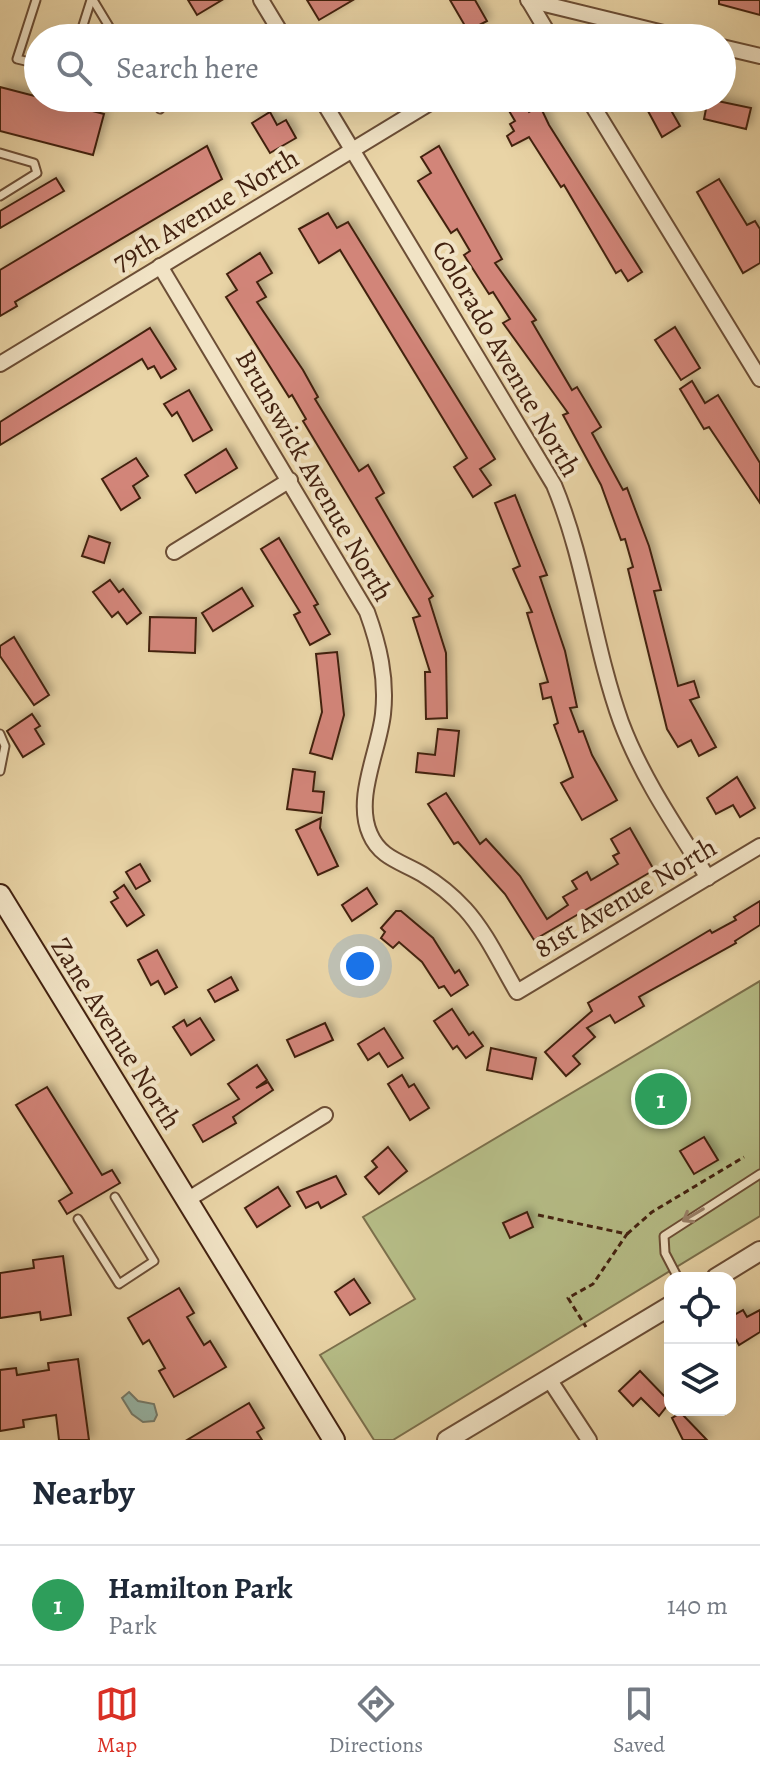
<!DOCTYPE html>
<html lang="en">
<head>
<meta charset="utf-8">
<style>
  body { margin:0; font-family:Alegreya,serif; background:#f6f6f7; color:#1f2937 }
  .controls { position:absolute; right:24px; bottom:24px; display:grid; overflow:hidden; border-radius:16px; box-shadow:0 8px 32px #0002 }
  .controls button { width:72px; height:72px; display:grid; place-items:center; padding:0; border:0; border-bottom:2px solid #e0e1e3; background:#fff; color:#1f2937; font:40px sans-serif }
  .you { position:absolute; left:360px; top:966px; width:28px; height:28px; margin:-20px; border:6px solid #fff; border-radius:50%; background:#1a73e8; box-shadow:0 0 0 12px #1a73e833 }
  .badge { display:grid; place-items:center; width:52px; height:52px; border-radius:50%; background:#d93025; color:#fff; font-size:26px; font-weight:700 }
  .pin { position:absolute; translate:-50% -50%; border:4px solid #fff; box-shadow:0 2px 8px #0006 }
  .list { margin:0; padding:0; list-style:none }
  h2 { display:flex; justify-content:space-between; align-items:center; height:104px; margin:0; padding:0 32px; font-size:34px }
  h2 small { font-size:26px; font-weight:400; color:#747a83 }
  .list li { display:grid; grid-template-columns:52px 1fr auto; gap:24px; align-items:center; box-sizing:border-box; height:120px; padding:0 32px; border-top:2px solid #e0e1e3 }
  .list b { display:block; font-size:30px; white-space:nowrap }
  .list p { margin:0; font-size:26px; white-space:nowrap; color:#747a83 }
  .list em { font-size:26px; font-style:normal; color:#747a83 }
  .icon { flex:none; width:44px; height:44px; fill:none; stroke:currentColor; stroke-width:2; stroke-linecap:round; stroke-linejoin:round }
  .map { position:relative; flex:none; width:760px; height:1440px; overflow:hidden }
  .search { position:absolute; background:#fff; box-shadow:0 8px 32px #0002; left:24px; right:24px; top:24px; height:88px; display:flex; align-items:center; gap:20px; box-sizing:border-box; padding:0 28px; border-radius:44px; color:#747a83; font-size:30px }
  .sheet { height:224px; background:#fff }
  nav { display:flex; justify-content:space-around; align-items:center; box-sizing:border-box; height:112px; border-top:2px solid #e0e1e3; background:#fff; font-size:22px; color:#747a83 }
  nav a { display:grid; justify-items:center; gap:4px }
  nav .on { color:#d93025 }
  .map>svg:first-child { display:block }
  .green { fill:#b6bd87; stroke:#7c704c; stroke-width:2 }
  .water { fill:#97b8aa; stroke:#757c6c; stroke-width:2 }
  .building { fill:#d28579; stroke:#432210; stroke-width:2; filter:url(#shadow) }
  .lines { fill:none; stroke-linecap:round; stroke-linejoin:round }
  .service-casing { stroke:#6c4e36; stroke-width:11 }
  .minor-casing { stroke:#6c4e36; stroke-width:18 }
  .tertiary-casing { stroke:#6c4e36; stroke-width:22 }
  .secondary-casing { stroke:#432210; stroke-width:24 }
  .path { stroke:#432210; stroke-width:3; stroke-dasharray:6 4; stroke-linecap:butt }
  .service { stroke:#f1e3c5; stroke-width:7 }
  .minor { stroke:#f1e3c5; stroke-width:14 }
  .tertiary { stroke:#f1e3c5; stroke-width:18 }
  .secondary { stroke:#f1e3c5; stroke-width:20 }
  .oneway { stroke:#9a826a }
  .labels { text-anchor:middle; stroke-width:8; stroke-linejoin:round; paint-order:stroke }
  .street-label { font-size:28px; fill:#432210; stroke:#f1e3c5 }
</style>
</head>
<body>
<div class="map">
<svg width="760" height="1440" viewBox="0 0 760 1440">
  <defs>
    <filter id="shadow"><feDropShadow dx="4" dy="-4" stdDeviation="4" flood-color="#0004"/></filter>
  </defs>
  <rect width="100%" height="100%" fill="#e9d4a6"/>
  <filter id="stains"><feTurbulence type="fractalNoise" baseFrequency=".0025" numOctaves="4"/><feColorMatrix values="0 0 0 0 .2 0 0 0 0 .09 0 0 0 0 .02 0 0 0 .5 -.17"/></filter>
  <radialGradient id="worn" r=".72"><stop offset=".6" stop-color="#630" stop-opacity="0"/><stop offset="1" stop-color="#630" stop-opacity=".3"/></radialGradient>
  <!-- green -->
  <polygon class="green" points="760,981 760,1216 393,1440 374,1440 320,1355 415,1299 363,1217"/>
  <!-- water -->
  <polygon class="water" points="129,1392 138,1401 154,1404 157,1415 154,1421 143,1422 132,1414 122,1398"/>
  <!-- building -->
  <g class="building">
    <polygon points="188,0 222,0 197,15"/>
    <polygon points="307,0 353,0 319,20"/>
    <polygon points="450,0 475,0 487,21 468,31"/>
    <polygon points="719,0 760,0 760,15 719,4"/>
    <polygon points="0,87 104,114 93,155 0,131"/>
    <polygon points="516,98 521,98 529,112 540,106 549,125 642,272 628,281 621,270 616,273 564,185 561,187 529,137 512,146 507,136 514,131 510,124 515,121 505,104"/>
    <polygon points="641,98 664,98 680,126 662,137"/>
    <polygon points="708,99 751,108 746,129 704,119"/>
    <polygon points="270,112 277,125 286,120 296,138 270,153 252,123"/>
    <polygon points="207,146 222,179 15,302 17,306 0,316 0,270"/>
    <polygon points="439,146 502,259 495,263 536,320 532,322 572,390 577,387 601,427 592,433 623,490 627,488 649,546 661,590 654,591 678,686 694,681 699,697 690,700 716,747 699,756 691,740 678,747 667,729 628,569 633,567 625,539 621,540 601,485 563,415 568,413 503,323 510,319 493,292 489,294 464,255 470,251 457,229 451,233 418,181 431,173 421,157"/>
    <polygon points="56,178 64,191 0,228 0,211"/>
    <polygon points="719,179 747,225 755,221 760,229 760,263 743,273 697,192"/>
    <polygon points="328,213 337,228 348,222 495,459 480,469 491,485 473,497 454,467 467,458 340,250 319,263 299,229"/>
    <polygon points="260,253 272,273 257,282 266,297 257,302 303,370 318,397 315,399 359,471 368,465 384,493 376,498 433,596 429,599 446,653 447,718 426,719 425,672 430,672 413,618 420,616 303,421 306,419 292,395 289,397 226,297 237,290 227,274"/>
    <polygon points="675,327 700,368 681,380 655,340"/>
    <polygon points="150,328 176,369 161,378 154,366 148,369 142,359 0,445 0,422"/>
    <polygon points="692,381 705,403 718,395 760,463 760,503 709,427 704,429 680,389"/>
    <polygon points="189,390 212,430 193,441 177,412 172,416 164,404"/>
    <polygon points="226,449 237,468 196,493 185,475"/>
    <polygon points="136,458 148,476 133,486 140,498 121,510 102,479"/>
    <polygon points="515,495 547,575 540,577 565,651 577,707 570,708 579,732 583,731 592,755 617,800 582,820 561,783 573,777 554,725 558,723 551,697 543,699 540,684 548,682 527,613 532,612 513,569 520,566 495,503"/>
    <polygon points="89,536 110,543 104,563 82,556"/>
    <polygon points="279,538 318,604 314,606 330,634 310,645 294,615 300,612 261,549"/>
    <polygon points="110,580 119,592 123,589 141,613 127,624 118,612 112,617 93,592"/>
    <polygon points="242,588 253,606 213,631 202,613"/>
    <polygon points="150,617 196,618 195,653 149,651"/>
    <polygon points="14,637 49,695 34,705 0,656 0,646"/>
    <polygon points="337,652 344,715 332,759 310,753 322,712 316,654"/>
    <polygon points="32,714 40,726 35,729 44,744 23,757 7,731"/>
    <polygon points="438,729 459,731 454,776 416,772 418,753 435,755"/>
    <polygon points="293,769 315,772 313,791 324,792 322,813 287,809"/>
    <polygon points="737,777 755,808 740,817 733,805 716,814 707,798"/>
    <polygon points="446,793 480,844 486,839 520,876 547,919 568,905 563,897 577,889 572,881 587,872 591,880 618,864 613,856 619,853 611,839 630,828 654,870 534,940 505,894 458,842 454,844 428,804"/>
    <polygon points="321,818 320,828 338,866 318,875 296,830"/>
    <polygon points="140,864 150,881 136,889 126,872"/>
    <polygon points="124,885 144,915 127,926 111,902 118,898 114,892"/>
    <polygon points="367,888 377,904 352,921 342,905"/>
    <polygon points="760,901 760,925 735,941 736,943 639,997 644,1006 615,1023 610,1015 587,1028 595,1037 573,1056 580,1064 566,1076 545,1052 592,1011 588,1003 710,930 712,933 736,920 734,917"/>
    <polygon points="396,911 401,911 433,938 455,973 459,970 468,985 451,996 444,986 439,988 422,962 399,942 393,948 381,938 385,932 381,928"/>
    <polygon points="157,950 177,987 165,994 158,981 151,985 138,960"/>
    <polygon points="231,977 238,990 215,1002 208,990"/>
    <polygon points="452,1009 469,1035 473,1032 483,1046 466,1058 457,1046 453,1049 434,1021"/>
    <polygon points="200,1018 214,1040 191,1055 173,1027 184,1020 187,1026"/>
    <polygon points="325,1023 333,1040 295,1057 287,1040"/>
    <polygon points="384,1028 403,1058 388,1067 379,1053 368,1060 358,1044"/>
    <polygon points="491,1048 536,1058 532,1079 487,1070"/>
    <polygon points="257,1065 267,1080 256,1088 268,1082 273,1090 233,1117 236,1123 203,1142 193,1125 239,1099 228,1084"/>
    <polygon points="402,1075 409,1087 414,1084 429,1108 410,1120 388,1084"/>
    <polygon points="47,1087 102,1175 112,1170 120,1183 67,1214 59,1201 72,1193 16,1105"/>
    <polygon points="704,1137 718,1160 694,1174 680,1151"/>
    <polygon points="388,1147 407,1171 379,1194 365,1177 377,1167 372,1161"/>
    <polygon points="336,1176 346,1194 321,1208 318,1202 306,1208 297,1192"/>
    <polygon points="278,1187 290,1206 257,1227 245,1208"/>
    <polygon points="527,1212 533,1227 510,1238 503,1223"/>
    <polygon points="63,1256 71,1315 41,1320 40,1312 0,1318 0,1273 34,1268 33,1260"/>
    <polygon points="354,1279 370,1303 350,1315 335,1292"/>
    <polygon points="179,1288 194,1313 187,1317 204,1345 210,1341 226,1367 174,1397 159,1371 165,1368 149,1340 143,1344 128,1318"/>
    <polygon points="743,1310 747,1317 760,1310 760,1332 739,1345 730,1329 730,1317"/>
    <polygon points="78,1359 89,1440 59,1440 56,1415 23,1420 24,1427 0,1431 0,1370 16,1368 17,1375 49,1370 48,1363"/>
    <polygon points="640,1371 670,1402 659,1416 641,1398 633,1406 619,1391"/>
    <polygon points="249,1403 264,1428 257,1432 262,1440 187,1440"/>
    <polygon points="681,1413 707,1440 683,1440 672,1418"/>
  </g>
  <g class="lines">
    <defs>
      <g id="service">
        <polyline points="36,0 17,59 38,64"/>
        <polyline points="93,0 116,38"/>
        <polyline points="79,38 91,0"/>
        <polyline points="153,98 160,109"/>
        <polyline points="0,153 34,163 37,173 0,196"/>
        <polyline points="0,734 5,746 0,771"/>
        <polyline points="78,1219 119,1284 154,1261 115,1197"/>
        <polyline points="678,1278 665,1253 664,1236 760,1174"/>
      </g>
      <g id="minor">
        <polyline points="261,0 284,38"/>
        <polyline points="528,0 684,38"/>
        <polyline points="529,1 551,38"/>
        <polyline points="722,47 760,56"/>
        <path d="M321 98 554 485C586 562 593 644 621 722 642 778 676 827 708 878"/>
        <polyline points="588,98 760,379"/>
        <path d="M160 266 367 612C379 645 387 678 383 714 379 751 354 798 370 834 380 858 402 862 422 874 437 883 453 896 465 909 486 932 501 965 517 992L760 846"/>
        <polyline points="0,364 438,98"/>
        <polyline points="174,552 290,480"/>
        <polyline points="187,1200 325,1115"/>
        <polyline points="549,1379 589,1440"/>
      </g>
      <g id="tertiary">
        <polyline points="716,1278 760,1251"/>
        <polyline points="447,1440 670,1306"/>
      </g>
      <polyline id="secondary" points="0,895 334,1440"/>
    </defs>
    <!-- service casing -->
    <use href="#service" class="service-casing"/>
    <!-- minor casing -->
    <use href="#minor" class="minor-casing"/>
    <!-- tertiary casing -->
    <use href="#tertiary" class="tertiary-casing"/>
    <!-- secondary casing -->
    <use href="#secondary" class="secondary-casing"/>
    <!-- path -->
    <g class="path">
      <polyline points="538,1215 627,1234 593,1284 568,1298 586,1327"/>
      <polyline points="627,1234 652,1212 744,1157"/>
    </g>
    <!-- service -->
    <use href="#service" class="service"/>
    <!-- minor -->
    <use href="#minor" class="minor"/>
    <!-- tertiary -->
    <use href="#tertiary" class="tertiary"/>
    <!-- secondary -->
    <use href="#secondary" class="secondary"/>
  </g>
  <!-- one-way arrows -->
  <defs><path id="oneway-shaft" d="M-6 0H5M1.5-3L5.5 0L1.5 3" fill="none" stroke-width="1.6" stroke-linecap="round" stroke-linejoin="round" transform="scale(2)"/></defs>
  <use class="oneway" href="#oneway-shaft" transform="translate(693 1215) rotate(149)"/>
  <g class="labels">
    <!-- street labels -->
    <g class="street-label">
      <text transform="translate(205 209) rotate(-31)" y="10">79th Avenue North</text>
      <text transform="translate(507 358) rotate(60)" y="10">Colorado Avenue North</text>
      <text transform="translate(315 475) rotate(60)" y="10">Brunswick Avenue North</text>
      <text transform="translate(625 897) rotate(-31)" y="10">81st Avenue North</text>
      <text transform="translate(117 1033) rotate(58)" y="10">Zane Avenue North</text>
    </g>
  </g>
  <rect width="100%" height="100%" filter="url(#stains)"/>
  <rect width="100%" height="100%" fill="url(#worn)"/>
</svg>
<div class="controls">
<button><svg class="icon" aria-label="locate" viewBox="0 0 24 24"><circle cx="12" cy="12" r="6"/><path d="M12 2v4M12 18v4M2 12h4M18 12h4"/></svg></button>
<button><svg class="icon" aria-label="layers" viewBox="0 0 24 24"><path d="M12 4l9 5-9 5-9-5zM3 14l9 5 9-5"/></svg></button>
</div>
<div class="you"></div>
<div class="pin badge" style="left:661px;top:1099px;background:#2e9e5b">1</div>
<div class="search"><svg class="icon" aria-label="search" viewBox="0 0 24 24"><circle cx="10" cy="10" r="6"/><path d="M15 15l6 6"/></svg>Search here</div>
</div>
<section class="sheet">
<h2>Nearby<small></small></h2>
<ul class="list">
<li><span class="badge" style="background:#2e9e5b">1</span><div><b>Hamilton Park</b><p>Park</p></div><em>140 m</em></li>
</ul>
</section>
<nav>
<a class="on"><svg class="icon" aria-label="map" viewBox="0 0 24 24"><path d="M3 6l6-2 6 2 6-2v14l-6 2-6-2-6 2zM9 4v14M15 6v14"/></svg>Map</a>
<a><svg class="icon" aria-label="directions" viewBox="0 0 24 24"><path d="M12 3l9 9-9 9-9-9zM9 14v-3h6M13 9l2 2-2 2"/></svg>Directions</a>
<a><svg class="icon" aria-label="saved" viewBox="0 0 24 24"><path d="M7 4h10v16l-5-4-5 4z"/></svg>Saved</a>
</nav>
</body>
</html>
